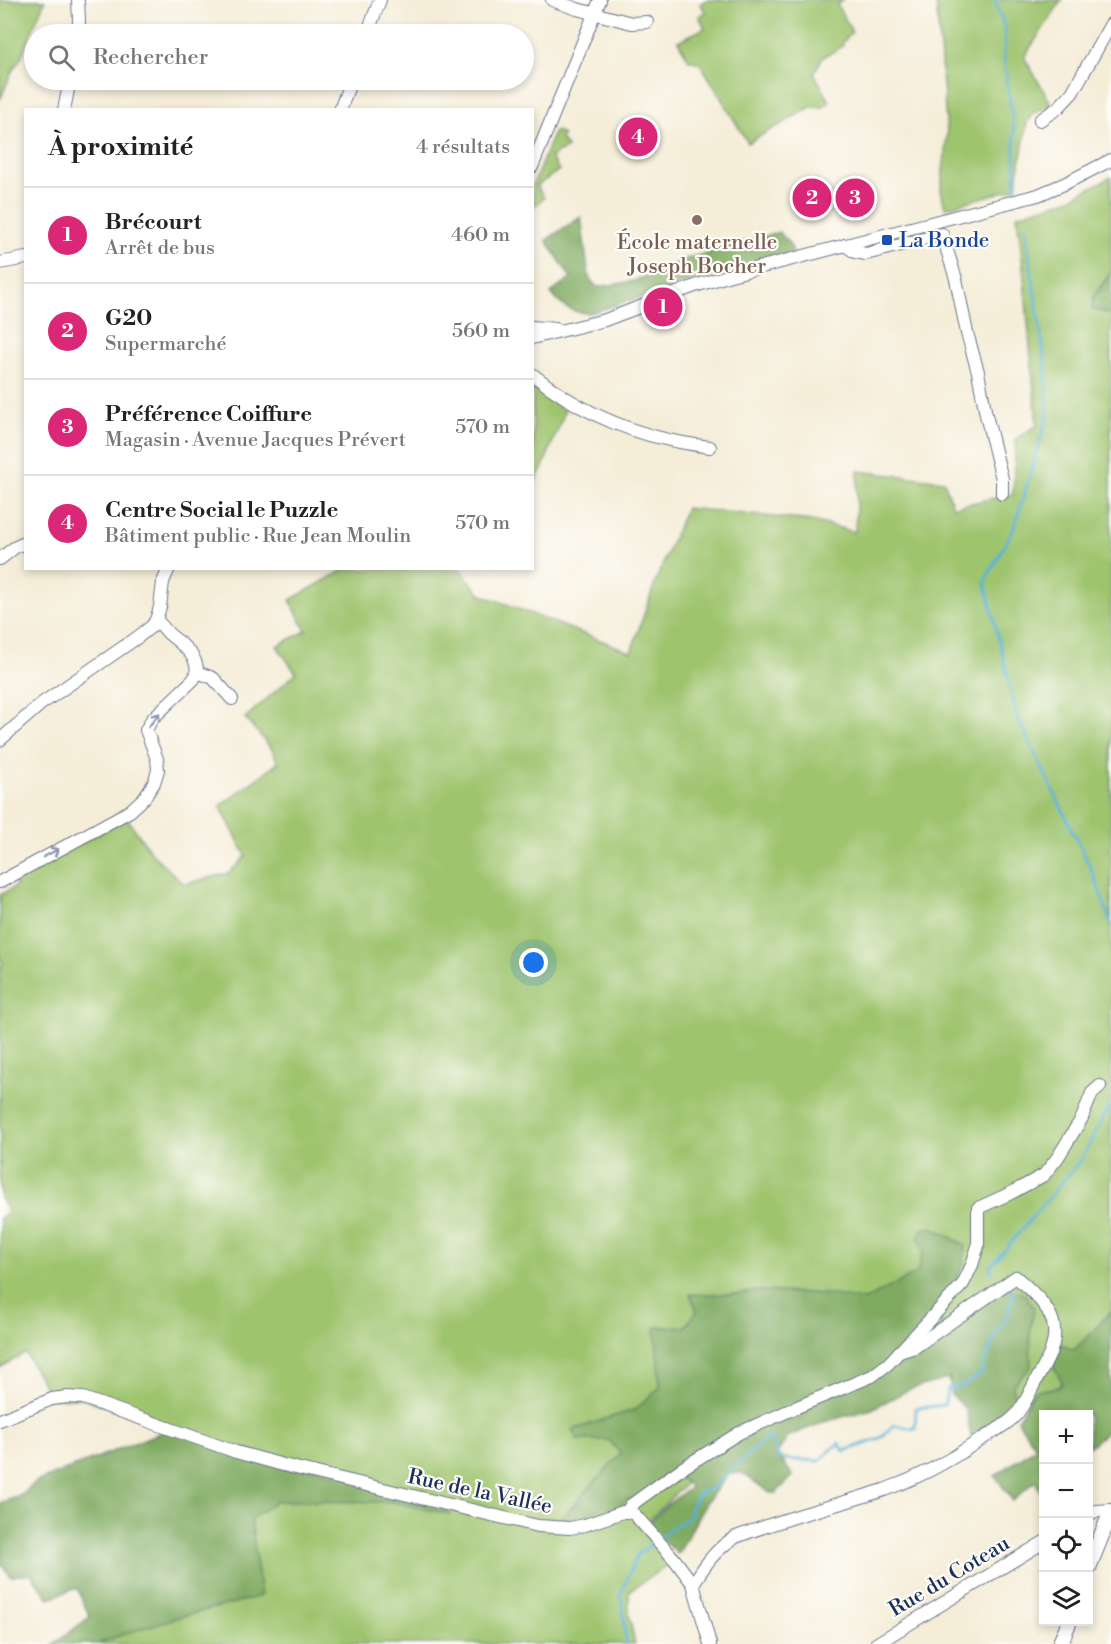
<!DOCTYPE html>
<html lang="fr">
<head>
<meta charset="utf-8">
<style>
  body { margin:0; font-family:"Libre Bodoni",serif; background:#f2f2f2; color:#222 }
  .controls { position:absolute; right:18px; bottom:18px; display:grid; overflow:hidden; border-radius:0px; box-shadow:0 3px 9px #0003 }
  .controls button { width:54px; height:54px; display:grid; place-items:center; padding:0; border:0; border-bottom:2px solid #e0e0e0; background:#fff; color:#222; font:30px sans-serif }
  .you { position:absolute; left:534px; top:963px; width:21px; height:21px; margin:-15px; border:4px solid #fff; border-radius:50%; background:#1a73e8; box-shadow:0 0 0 9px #1a73e833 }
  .badge { display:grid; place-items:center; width:39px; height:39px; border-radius:50%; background:#db2777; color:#fff; font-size:20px; font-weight:700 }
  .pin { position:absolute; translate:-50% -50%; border:3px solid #fff; box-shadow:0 2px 6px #0006 }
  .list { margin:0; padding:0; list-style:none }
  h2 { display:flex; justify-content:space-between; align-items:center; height:78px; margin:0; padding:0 24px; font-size:26px }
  h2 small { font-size:20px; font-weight:400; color:#767676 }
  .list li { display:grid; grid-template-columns:39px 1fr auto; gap:18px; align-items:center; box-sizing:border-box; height:96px; padding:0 24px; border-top:2px solid #e0e0e0 }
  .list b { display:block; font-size:22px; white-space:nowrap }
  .list p { margin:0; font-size:20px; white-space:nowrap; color:#767676 }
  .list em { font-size:20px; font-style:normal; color:#767676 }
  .icon { flex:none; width:33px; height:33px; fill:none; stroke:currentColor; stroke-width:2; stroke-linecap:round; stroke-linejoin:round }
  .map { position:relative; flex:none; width:1111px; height:1644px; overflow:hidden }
  .search { position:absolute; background:#fff; box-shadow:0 3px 9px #0003; left:24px; top:24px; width:510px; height:66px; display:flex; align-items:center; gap:15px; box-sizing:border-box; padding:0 21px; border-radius:33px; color:#767676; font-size:22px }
  .panel { position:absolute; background:#fff; box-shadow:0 3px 9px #0003; left:24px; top:108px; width:510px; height:462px; border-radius:0px }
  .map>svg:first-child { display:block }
  .green { fill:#9fc46e; stroke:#5d7a66; stroke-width:1.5 }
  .forest { fill:#7faa61; stroke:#4d6c60; stroke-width:1.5 }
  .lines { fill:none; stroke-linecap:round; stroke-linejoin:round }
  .stream { stroke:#55b1d3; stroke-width:3 }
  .minor-casing { stroke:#677289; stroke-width:14 }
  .major-casing { stroke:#677289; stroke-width:17 }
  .minor { stroke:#fff; stroke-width:12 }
  .major { stroke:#fff; stroke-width:15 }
  .oneway { stroke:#8d97ae }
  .education-dot { fill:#8d6e63; stroke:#fdfcf7; stroke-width:2 }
  .transit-dot { fill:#1a4fb4; stroke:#fdfcf7; stroke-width:2 }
  .labels { text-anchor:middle; stroke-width:4.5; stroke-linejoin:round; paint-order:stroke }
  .transit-label { font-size:21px; fill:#164399; stroke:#fdfcf7; text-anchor:start }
  .education-label { font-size:21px; fill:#785e54; stroke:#fdfcf7 }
  .street-label { font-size:21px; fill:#1b2f5e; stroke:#fdfcf7 }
</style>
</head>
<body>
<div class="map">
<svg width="1111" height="1644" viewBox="0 0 1111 1644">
  <rect width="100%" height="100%" fill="#fdfcf7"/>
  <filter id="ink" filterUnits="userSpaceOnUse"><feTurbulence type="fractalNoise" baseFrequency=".0167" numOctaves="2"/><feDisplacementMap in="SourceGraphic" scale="12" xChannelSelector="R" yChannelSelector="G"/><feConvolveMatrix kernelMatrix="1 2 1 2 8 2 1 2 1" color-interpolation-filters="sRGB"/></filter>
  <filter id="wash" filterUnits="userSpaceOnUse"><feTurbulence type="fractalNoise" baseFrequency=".008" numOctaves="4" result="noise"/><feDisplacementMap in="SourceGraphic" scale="24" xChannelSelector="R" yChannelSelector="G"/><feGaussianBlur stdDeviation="1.35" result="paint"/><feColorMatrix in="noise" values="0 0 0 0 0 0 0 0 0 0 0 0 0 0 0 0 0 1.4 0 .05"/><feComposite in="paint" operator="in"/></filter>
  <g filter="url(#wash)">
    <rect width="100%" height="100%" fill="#f5edd8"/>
    <!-- green -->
    <g class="green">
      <polygon points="0,0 45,0 21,58 12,71 0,100"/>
      <polygon points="706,0 843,0 837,5 852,32 842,43 843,46 823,57 814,73 830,102 821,108 815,106 809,108 748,143 700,63 689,60 678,41 705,28 699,16 706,12 700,4"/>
      <polygon points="936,0 1062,0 1024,57 1052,105 1030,115 1031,118 1027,122 1016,188 945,208 941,190 947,134"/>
      <polygon points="557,131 563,135 560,137 567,148 550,157 559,170 537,186 544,198 533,207 533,185 554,132"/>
      <polygon points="1111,177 1111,272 1094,296 1092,309 1111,314 1111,1311 1088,1337 1073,1351 1062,1345 1062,1382 1059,1387 1035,1391 986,1437 930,1354 765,1405 644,1525 675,1560 629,1591 629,1614 635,1644 54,1644 90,1617 77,1588 49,1598 31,1574 11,1576 0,1563 0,1503 22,1495 36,1482 169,1429 83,1398 52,1399 25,1353 0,1368 0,1218 8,1212 0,1198 0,966 3,965 0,958 0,895 16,886 15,878 127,818 152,854 184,884 229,873 246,856 220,806 278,763 272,749 245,718 296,673 277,646 306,631 290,600 345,569 460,569 480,594 631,652 656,580 686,508 812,521 855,532 858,471 944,481 953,507 1013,494 1016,439 1037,425 1023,267 1017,215 1067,200"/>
      <polygon points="533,387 565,411 543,467 533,486"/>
    </g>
    <!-- forest -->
    <g class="forest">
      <path d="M581 217 589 278 597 287 634 281 686 259 779 232C785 239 792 244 793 254L692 281 591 313C573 314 561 307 551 293L571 278 546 240Z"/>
      <polygon points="1111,272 1111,314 1092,309 1094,296"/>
      <polygon points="932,1227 965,1245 963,1265 949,1291 929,1317 957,1327 1001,1286 1026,1295 1034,1308 1030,1332 1031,1367 1013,1385 1016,1405 1001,1417 971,1437 966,1409 951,1395 950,1378 908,1390 872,1409 824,1422 789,1436 777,1453 793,1476 776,1493 770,1493 742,1473 729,1473 706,1503 678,1554 651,1530 648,1524 667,1505 691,1487 680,1478 643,1500 628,1499 606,1516 552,1528 621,1454 609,1440 577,1440 572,1430 636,1409 660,1387 655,1327 685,1327 697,1311 690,1294 737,1294 760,1291 827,1294 865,1300 917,1273 923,1251 918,1238 922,1229"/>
      <polygon points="1111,1311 1111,1428 1089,1447 1088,1414 1044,1414 1044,1498 1035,1481 1013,1501 995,1476 1036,1447 1017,1420 1035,1391 1060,1387 1062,1382 1052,1364 1062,1344 1073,1350 1088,1337"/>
      <polygon points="170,1429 453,1506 449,1514 393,1502 277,1501 251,1519 261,1596 176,1618 130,1632 97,1644 54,1644 90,1617 77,1588 49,1598 31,1574 11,1576 0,1563 0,1503 22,1495 36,1482"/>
    </g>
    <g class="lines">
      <!-- stream -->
      <g class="stream">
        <polyline points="995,0 1005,29 1004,62 1013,120"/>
        <polyline points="1014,125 1016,188"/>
        <polyline points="1025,227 1045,361 1048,415 1014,528 985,581 1017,716 1093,873 1111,923"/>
        <polyline points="993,1273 991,1272 990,1267 1081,1160 1111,1103"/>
        <polyline points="660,1537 689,1517 691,1507 699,1493 711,1489 769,1436 780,1459 819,1461 839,1443 844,1451 879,1439 894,1425 915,1429 916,1408 944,1405 948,1388 961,1387 982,1373 982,1369 996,1334 1008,1314 1014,1292 1011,1288"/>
        <path d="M627 1644C623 1628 626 1612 620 1596L637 1555 653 1543"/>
      </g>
    </g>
  </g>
  <g filter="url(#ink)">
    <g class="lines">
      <defs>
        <g id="minor">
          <polyline points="78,0 79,20 78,34"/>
          <polyline points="552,0 577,9 632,23 647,22"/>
          <polyline points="367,34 380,0"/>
          <polyline points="64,110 70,80"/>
          <polyline points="340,110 351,80"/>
          <polyline points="1040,120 1058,108 1072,93 1111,24"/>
          <polyline points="532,167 600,0"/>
          <polyline points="845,245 855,252 866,254 942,234 956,279 967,333 978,372 986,415 1002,479 1002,494"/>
          <polyline points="0,263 26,258"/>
          <polyline points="532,327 556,329"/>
          <polyline points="532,338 605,320 695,286 727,276 1038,195 1064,184 1111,160"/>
          <path d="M532 374C572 406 619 429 669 440 682 443 696 445 710 447"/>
          <polyline points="0,559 14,548 26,542"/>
          <polyline points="197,672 213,678 232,699"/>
          <polyline points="0,740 41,704 138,637 152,626 156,620 160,607 163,582 169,568"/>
          <path d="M0 882 130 811 144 798 154 783 158 770 157 759 146 730 152 719 193 680C206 662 182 644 169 634 165 630 161 624 156 620"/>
          <polyline points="0,1420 52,1399 67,1397 83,1398 236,1452 283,1465 538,1526 570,1528 585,1525 623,1512 631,1512 635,1515 675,1560 693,1584 710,1644"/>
          <polyline points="627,1512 631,1505 681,1469 739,1433 797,1407 872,1376 888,1364 963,1284 972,1265 978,1246 978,1208 1011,1193 1044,1175 1058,1157 1082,1118 1092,1093 1100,1086"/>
          <polyline points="1088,1515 1096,1511 1111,1510"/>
          <path d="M693 1584C705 1565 716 1548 736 1537 784 1518 835 1506 884 1490 918 1478 948 1462 977 1442 989 1434 1004 1427 1015 1416 1024 1407 1031 1389 1038 1377 1067 1329 1056 1312 1016 1277L915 1347 899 1352"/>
          <polyline points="876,1644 1044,1542"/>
        </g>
        <g id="major">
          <polyline points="1088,1569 1111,1512"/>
          <polyline points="1060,1644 1069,1622"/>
        </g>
      </defs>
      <!-- minor casing -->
      <use href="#minor" class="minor-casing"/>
      <!-- major casing -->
      <use href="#major" class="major-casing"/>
      <!-- minor -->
      <use href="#minor" class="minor"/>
      <!-- major -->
      <use href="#major" class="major"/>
    </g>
    <!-- one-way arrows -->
    <defs><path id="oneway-shaft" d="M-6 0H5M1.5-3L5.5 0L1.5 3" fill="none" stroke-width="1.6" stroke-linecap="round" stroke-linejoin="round" transform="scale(1.5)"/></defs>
    <g class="oneway">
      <use href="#oneway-shaft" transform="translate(154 720) rotate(-51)"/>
      <use href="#oneway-shaft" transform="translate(51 853) rotate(-28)"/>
    </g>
  </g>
  <!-- markers -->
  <circle class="education-dot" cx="697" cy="220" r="6"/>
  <rect class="transit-dot" x="881" y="234" width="12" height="12" rx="3"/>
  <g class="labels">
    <!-- transit labels -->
    <g class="transit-label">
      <text x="899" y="247">La Bonde</text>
    </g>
    <!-- education labels -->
    <g class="education-label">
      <text x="697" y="249">École maternelle<tspan x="697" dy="24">Joseph Bocher</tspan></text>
    </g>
    <!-- street labels -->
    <g class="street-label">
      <text transform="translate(480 1491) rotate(12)" y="7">Rue de la Vallée</text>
      <text transform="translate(949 1576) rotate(-31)" y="7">Rue du Coteau</text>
    </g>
  </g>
</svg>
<div class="controls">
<button>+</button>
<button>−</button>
<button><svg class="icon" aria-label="locate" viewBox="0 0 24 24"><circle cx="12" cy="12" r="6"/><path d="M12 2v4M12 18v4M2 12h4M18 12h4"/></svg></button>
<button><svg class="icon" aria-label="layers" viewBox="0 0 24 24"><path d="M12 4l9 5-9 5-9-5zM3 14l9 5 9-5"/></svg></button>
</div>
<div class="you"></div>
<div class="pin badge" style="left:663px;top:307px">1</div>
<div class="pin badge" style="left:812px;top:198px">2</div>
<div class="pin badge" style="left:855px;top:198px">3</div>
<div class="pin badge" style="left:638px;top:137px">4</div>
<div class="search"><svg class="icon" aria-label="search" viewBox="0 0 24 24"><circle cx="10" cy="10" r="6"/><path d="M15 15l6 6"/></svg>Rechercher</div>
<section class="panel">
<h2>À proximité<small>4 résultats</small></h2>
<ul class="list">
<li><span class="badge">1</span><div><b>Brécourt</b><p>Arrêt de bus</p></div><em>460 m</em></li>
<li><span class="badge">2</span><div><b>G20</b><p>Supermarché</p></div><em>560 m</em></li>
<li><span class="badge">3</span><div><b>Préférence Coiffure</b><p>Magasin · Avenue Jacques Prévert</p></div><em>570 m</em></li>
<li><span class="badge">4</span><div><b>Centre Social le Puzzle</b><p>Bâtiment public · Rue Jean Moulin</p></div><em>570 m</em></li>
</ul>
</section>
</div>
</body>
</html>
